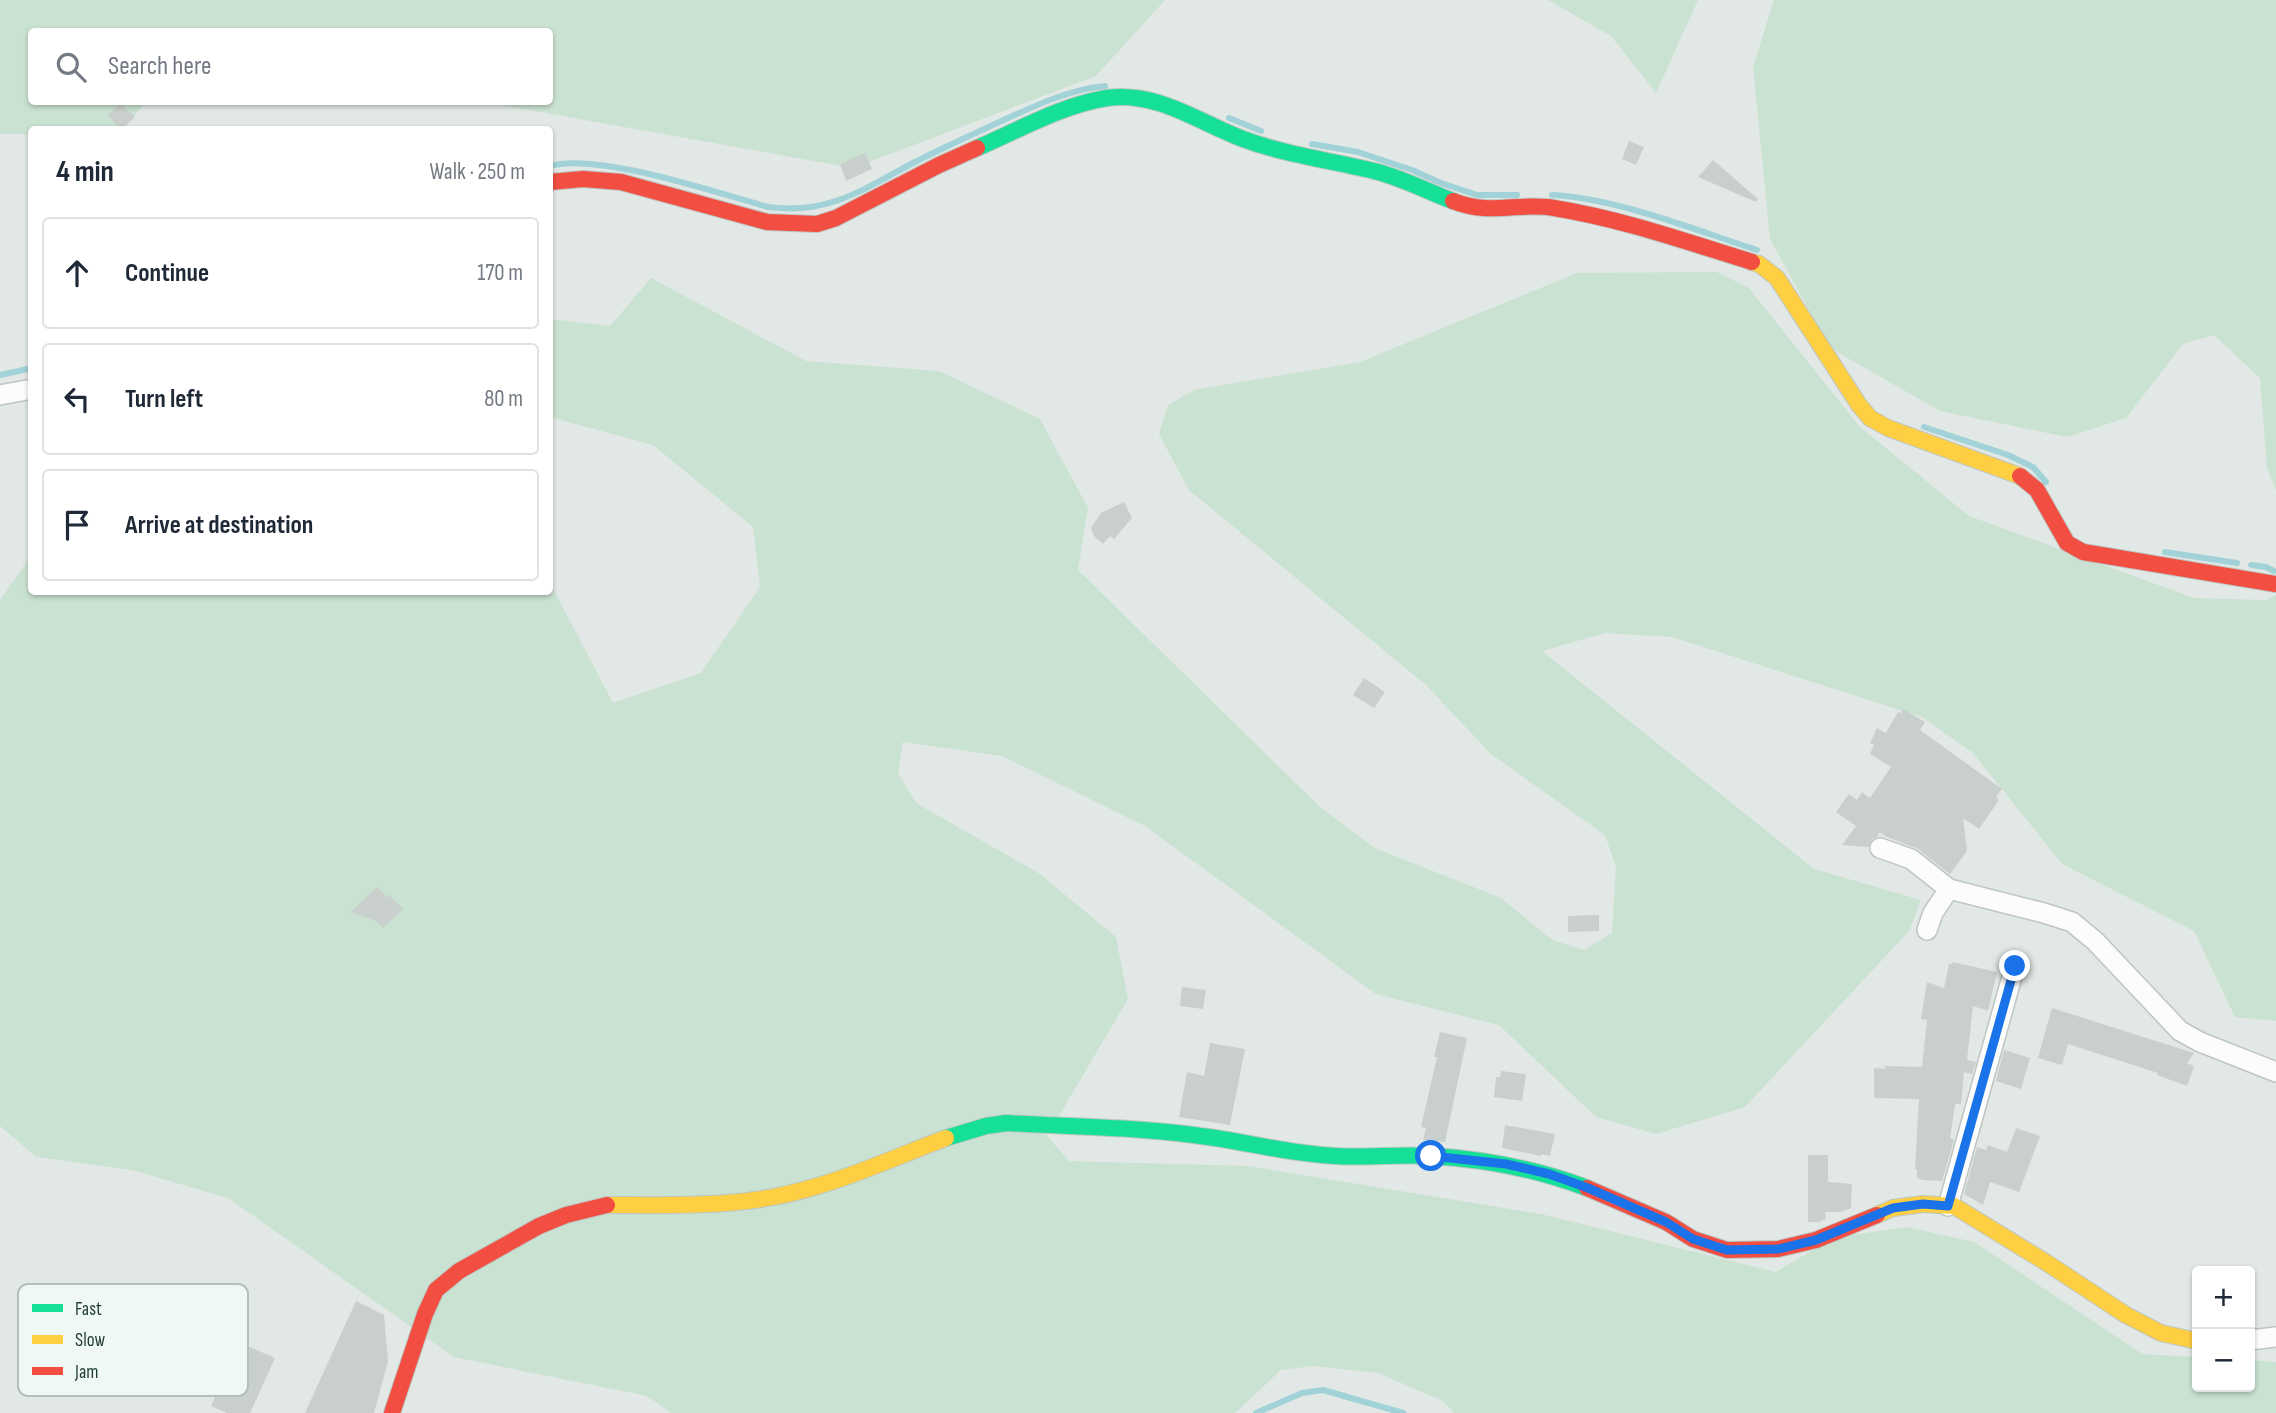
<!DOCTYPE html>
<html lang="en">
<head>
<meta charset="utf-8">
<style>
  body { margin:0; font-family:"Sofia Sans Condensed",sans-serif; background:#f2f2f3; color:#1f2937 }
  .controls { position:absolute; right:21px; bottom:21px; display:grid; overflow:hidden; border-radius:7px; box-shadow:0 2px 5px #0004 }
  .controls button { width:63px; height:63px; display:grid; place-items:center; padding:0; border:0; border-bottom:2px solid #e0e1e3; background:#fff; color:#1f2937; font:35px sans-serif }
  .stop { position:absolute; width:21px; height:21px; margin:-16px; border:5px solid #1a73e8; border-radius:50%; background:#fff }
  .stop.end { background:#1a73e8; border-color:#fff; box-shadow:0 2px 7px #0008 }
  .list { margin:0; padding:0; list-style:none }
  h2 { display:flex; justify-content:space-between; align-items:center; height:91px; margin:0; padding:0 28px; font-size:30px }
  h2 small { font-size:23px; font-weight:400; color:#747a83 }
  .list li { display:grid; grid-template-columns:46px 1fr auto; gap:21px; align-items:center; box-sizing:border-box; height:112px; margin:0 14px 14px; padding:0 14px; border:2px solid #e0e1e3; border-radius:7px }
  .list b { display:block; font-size:26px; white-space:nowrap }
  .list em { font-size:23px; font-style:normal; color:#747a83 }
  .icon { flex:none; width:38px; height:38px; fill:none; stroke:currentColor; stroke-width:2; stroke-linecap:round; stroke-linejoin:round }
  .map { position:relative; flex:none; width:2276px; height:1413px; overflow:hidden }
  .search { position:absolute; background:#fff; box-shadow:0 2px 5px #0004; left:28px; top:28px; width:525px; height:77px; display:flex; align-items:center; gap:18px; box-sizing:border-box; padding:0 24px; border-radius:7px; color:#747a83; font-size:26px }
  .panel { position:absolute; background:#fff; box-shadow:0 2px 5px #0004; left:28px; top:126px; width:525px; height:469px; border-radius:7px }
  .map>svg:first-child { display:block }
  .green { fill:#cae2d1 }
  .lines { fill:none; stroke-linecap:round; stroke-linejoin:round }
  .stream { stroke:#a0d2d8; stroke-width:6 }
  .building { fill:#c9cfcc }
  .street-casing { stroke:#bfc5c2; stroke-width:22 }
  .fast-casing { stroke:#bdc6c2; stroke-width:18 }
  .slow-casing { stroke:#bdc6c2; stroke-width:18 }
  .jam-casing { stroke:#bdc6c2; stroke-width:18 }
  .street { stroke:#fbfcfb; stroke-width:19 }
  .fast { stroke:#16e098; stroke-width:16 }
  .slow { stroke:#ffcf43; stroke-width:16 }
  .jam { stroke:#f24e42; stroke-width:16 }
  .route { stroke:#1a73e8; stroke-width:9 }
  .key { fill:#eff8f3; stroke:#b1c0b9; stroke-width:2 }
  .key-label { font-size:19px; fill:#1f3c33 }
</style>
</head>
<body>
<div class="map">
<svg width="2276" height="1413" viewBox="0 0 2276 1413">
  <rect width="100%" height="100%" fill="#e2e8e5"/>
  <!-- green -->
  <g class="green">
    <polygon points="0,0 1165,0 1096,76 853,168 484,102 550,102 550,32 32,32 32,102 146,102 123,129 32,130 31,134 0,134"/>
    <polygon points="1548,0 1698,0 1656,93 1611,36"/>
    <polygon points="1774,0 2276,0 2276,490 2267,468 2260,378 2214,335 2183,344 2126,418 2067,437 1940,411 1830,348 1770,239 1753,67"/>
    <polygon points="1717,272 1749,288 1859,426 1969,516 2194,598 2265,600 2276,595 2276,1021 2235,1017 2194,931 2062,864 1973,753 1922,717 1672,637 1605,633 1542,651 1814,869 1921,900 1909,931 1745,1107 1656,1134 1596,1117 1499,1025 1376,994 1145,826 1002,756 903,742 898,773 916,803 1040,874 1116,937 1128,999 1047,1136 1069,1161 1249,1166 1545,1215 1776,1272 1833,1238 1906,1227 1974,1242 2142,1354 2197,1357 2197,1387 2250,1387 2250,1360 2276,1362 2276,1413 1454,1413 1443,1401 1378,1373 1313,1366 1281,1370 1235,1413 671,1413 647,1396 454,1357 228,1198 132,1170 36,1157 0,1126 0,600 31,556 32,592 550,592 550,583 613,703 701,673 760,587 753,527 653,445 550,417 550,319 610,326 651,278 806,361 939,371 1040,419 1088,508 1078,570 1320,807 1375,848 1501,898 1552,940 1584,950 1612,933 1616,867 1605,835 1491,754 1426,685 1189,490 1159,434 1168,405 1194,390 1360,362 1577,273"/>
  </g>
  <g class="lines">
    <!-- stream -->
    <g class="stream">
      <polyline points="1229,118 1261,131"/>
      <polyline points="1312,144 1358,152 1412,170 1441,183 1477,195 1517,195"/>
      <path d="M550 166C597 152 717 193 768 207 828 215 862 190 913 163 940 149 967 137 995 124 1031 108 1065 90 1105 86"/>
      <path d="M1552 195C1616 198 1695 230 1757 250"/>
      <polyline points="0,375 32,368"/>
      <polyline points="1924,427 2008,455 2033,467 2046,482"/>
      <polyline points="2165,552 2237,563"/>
      <polyline points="2251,565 2266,567 2274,571"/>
      <polyline points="1256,1413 1302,1393 1323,1390 1403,1413"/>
    </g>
  </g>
  <!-- building -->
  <g class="building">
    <polygon points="121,103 135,117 121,130 108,115"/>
    <polygon points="1629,141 1644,147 1636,165 1622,159"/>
    <polygon points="865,153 872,169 846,181 840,164"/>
    <polygon points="1713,160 1758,199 1756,202 1698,177"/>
    <polygon points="1124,502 1132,518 1114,539 1110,536 1103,544 1094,536 1091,528 1101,513"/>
    <polygon points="1364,678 1385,692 1374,708 1353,695"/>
    <polygon points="1903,709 1925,722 1920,730 2002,789 1996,797 1999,800 1979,829 1963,818 1967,851 1950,874 1918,849 1887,837 1879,832 1878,836 1872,839 1868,847 1842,845 1856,826 1836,812 1849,794 1857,800 1862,792 1870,798 1891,767 1870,754 1874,745 1870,743 1877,728 1886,733 1898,712 1901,713"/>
    <polygon points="377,887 387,897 389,895 403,909 383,928 376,921 351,912"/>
    <polygon points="1599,915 1599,931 1568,932 1568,916"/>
    <polygon points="1953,962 1997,972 1988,1011 1973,1006 1967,1060 1976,1062 1972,1074 1964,1072 1961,1104 1955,1104 1950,1138 1954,1140 1942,1181 1923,1180 1917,1178 1917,1169 1915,1169 1919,1099 1874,1098 1874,1068 1885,1069 1885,1066 1922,1067 1927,1020 1921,1019 1927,982 1944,988 1949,964 1952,964"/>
    <polygon points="1182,987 1206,990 1203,1009 1180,1006"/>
    <polygon points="2052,1008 2194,1053 2187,1063 2194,1066 2187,1086 2157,1075 2158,1073 2068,1044 2062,1065 2038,1058"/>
    <polygon points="1440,1032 1467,1038 1445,1142 1423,1140 1426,1128 1421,1127 1437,1057 1434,1057"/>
    <polygon points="1210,1043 1245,1049 1230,1125 1179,1117 1187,1072 1204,1076"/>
    <polygon points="2004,1050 2030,1058 2021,1089 1996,1081"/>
    <polygon points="1501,1071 1526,1074 1522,1101 1494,1097 1496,1077 1500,1077"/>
    <polygon points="1505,1125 1555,1134 1550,1156 1541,1154 1541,1156 1502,1148"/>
    <polygon points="2016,1128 2040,1136 2019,1192 1990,1182 1983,1205 1964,1194 1977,1147 1986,1150 1988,1145 2007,1152"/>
    <polygon points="1808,1155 1828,1155 1828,1182 1852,1184 1851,1208 1841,1212 1825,1212 1826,1219 1819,1222 1808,1222"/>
    <polygon points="356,1301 384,1315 388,1361 374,1413 305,1413"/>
    <polygon points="227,1337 275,1358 250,1413 227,1413 211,1406 219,1388 195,1376 202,1360 214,1365"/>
  </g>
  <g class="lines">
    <defs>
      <g id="street">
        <polyline points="0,395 32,389"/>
        <polyline points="1880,848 1911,859 1949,889 2044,913 2072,922 2095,941 2180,1031 2200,1042 2276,1072"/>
        <polyline points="1927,930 1933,913 1949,889"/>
        <polyline points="1948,1206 2015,966"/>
        <polyline points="2250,1340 2276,1337"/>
      </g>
      <g id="fast">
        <path d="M977 148C1019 130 1062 105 1107 98 1157 91 1198 122 1243 139 1286 155 1334 161 1378 172 1404 179 1429 192 1453 201"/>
        <path d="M946 1138 986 1126 1006 1123C1073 1127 1142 1127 1208 1137 1251 1143 1292 1154 1335 1156 1367 1158 1399 1154 1431 1156 1485 1159 1536 1169 1587 1188"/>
      </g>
      <g id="slow">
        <polyline points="1752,262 1759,264 1777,278 1859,405 1870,418 1888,428 2020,476"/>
        <path d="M607 1205C663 1205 719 1207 773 1197 833 1186 890 1159 946 1138"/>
        <polyline points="1877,1215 1893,1208 1923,1204 1954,1206 2047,1263 2126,1315 2161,1333 2197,1341"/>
      </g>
      <g id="jam">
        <polyline points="550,182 583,179 621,182 767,222 817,224 836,218 939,165 977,148"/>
        <path d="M1453 201C1490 216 1519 202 1554 208 1622 219 1687 242 1752 262"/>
        <polyline points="2020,476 2037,490 2067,543 2083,552 2276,584"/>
        <polyline points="1587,1188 1666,1222 1693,1239 1727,1250 1778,1249 1816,1240 1877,1215"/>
        <polyline points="392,1413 425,1314 436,1290 459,1271 539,1226 566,1215 607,1205"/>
      </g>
    </defs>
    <!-- street casing -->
    <use href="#street" class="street-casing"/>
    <!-- fast casing -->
    <use href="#fast" class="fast-casing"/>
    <!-- slow casing -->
    <use href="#slow" class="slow-casing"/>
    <!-- jam casing -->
    <use href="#jam" class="jam-casing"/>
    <!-- street -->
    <use href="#street" class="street"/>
    <!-- fast -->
    <use href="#fast" class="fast"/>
    <!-- slow -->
    <use href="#slow" class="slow"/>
    <!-- jam -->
    <use href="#jam" class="jam"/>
  </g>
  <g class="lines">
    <!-- route -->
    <polyline class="route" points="1431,1156 1506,1164 1549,1174 1588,1188 1666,1222 1693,1239 1727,1250 1778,1249 1816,1240 1893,1208 1923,1204 1948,1206 2015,966"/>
  </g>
  <!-- legend -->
  <rect x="18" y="1284" width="230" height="112" rx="10" class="key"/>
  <rect x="32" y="1304" width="31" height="8" fill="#16e098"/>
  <rect x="32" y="1335" width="31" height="9" fill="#ffcf43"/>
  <rect x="32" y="1367" width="31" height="8" fill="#f24e42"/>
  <g class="key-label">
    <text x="75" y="1315">Fast</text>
    <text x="75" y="1346">Slow</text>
    <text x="75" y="1378">Jam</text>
  </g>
</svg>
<div class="controls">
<button>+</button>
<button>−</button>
</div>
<div class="stop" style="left:1431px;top:1156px"></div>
<div class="stop end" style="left:2015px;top:966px"></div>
<div class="search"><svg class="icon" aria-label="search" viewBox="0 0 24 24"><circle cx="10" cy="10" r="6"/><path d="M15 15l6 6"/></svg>Search here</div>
<section class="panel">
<h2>4 min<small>Walk · 250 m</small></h2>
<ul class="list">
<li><svg class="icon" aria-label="ahead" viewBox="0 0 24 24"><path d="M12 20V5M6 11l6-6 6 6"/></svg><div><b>Continue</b></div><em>170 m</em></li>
<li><svg class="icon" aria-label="left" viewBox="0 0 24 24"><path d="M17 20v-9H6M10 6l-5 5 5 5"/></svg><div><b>Turn left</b></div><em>80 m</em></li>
<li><svg class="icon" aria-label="arrive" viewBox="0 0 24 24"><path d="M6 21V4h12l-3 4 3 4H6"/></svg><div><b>Arrive at destination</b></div></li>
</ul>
</section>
</div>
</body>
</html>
